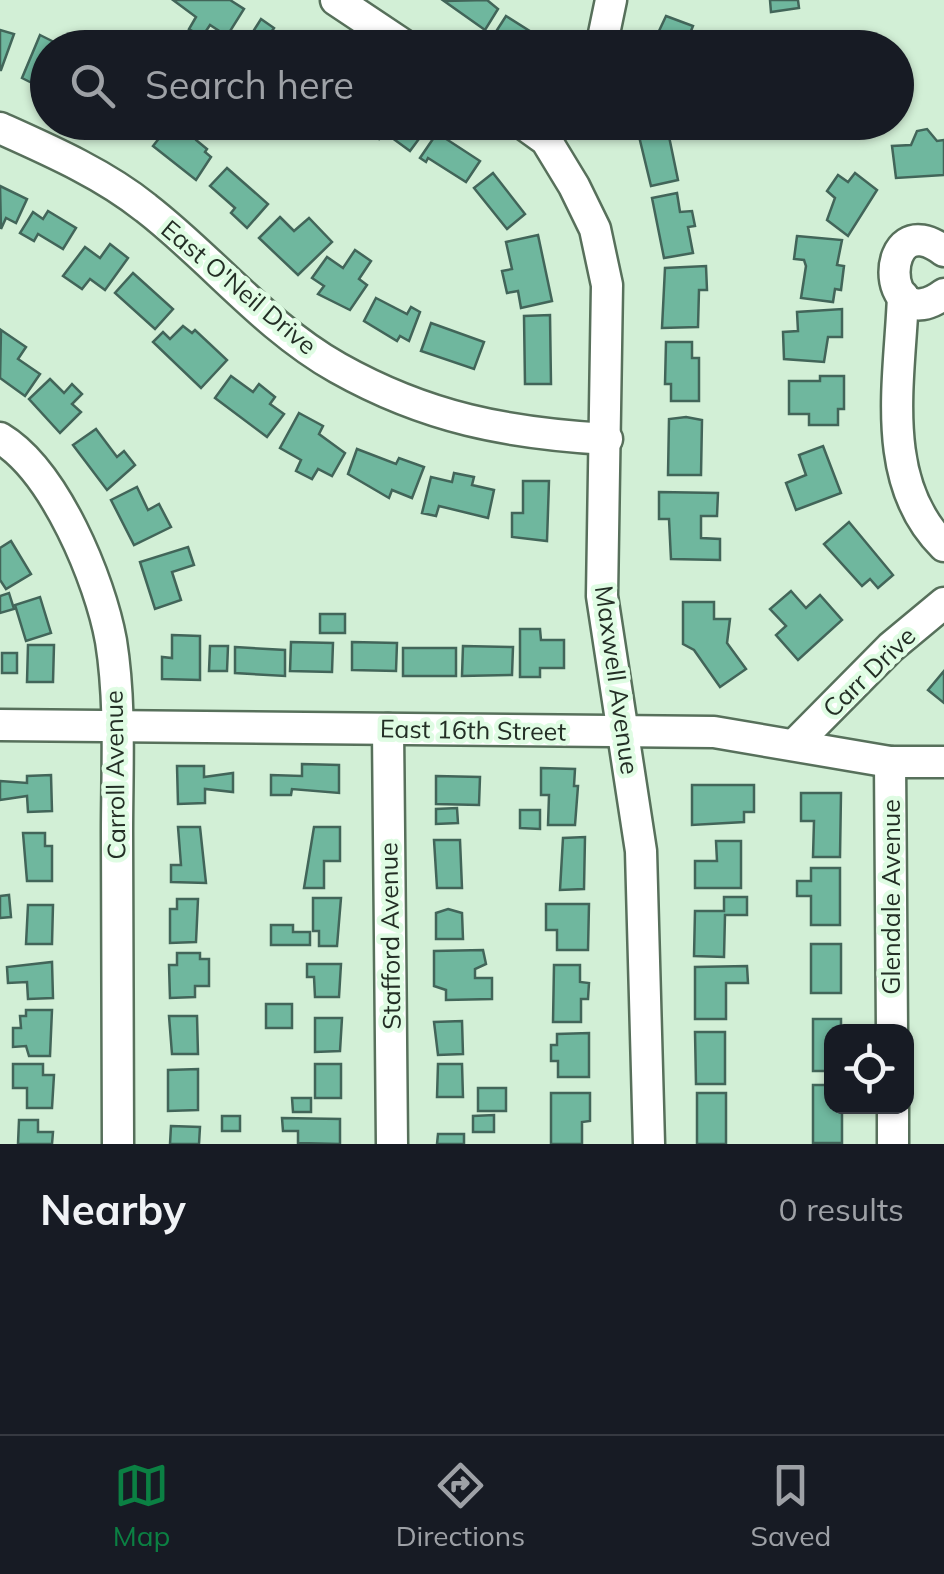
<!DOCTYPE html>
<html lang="en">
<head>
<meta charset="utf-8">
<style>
  body { margin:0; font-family:Mulish,sans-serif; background:#242831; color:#f1f3f6 }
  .controls { position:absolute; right:30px; bottom:30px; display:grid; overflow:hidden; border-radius:20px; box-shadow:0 2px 8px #0004 }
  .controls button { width:90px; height:90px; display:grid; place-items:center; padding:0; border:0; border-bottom:2px solid #363941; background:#171b24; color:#f1f3f6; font:50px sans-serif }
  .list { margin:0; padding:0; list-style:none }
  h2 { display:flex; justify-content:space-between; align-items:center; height:130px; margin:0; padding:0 40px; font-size:42px }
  h2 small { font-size:32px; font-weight:400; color:#9ea1a6 }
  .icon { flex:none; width:55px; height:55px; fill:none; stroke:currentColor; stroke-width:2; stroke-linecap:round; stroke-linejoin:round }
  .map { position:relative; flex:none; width:944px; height:1144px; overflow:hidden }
  .search { position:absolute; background:#171b24; box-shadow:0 2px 8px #0004; left:30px; right:30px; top:30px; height:110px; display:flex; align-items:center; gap:25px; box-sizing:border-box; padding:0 35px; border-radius:55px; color:#9ea1a6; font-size:38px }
  .sheet { height:290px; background:#171b24 }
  nav { display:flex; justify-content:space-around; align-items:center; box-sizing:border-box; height:140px; border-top:2px solid #363941; background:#171b24; font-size:28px; color:#9ea1a6 }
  nav a { display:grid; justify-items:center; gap:5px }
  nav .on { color:#0b8043 }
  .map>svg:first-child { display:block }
  .building { fill:#6fb79e; stroke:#426559; stroke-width:2.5 }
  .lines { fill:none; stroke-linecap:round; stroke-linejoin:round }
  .minor-casing { stroke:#57705b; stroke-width:35 }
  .minor { stroke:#fff; stroke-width:30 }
  .labels { text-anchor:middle; stroke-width:9; stroke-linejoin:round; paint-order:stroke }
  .street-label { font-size:25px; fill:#232e25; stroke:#dffce3 }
</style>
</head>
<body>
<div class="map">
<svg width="944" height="1144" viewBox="0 0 944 1144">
  <rect width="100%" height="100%" fill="#d2efd6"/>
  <!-- building -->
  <g class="building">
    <polygon points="173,0 230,0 244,9 227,36 210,25 202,37 189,29 196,17"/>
    <polygon points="487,0 498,9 485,30 444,1"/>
    <polygon points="770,0 798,0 799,8 771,12"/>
    <polygon points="506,16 555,47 554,48 500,48 490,41"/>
    <polygon points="666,16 693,26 684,48 651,48"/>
    <polygon points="261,19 274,28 272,31 299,48 249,48 254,41 249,38"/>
    <polygon points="0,30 14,34 1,70 0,70"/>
    <polygon points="40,35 66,48 48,48 48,91 22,78"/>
    <polygon points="371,122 419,122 427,128 410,151 384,132 379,139 370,132 375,126"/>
    <polygon points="666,122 678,180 651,186 637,128"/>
    <polygon points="168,127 180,136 191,127 196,140 207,149 205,152 211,157 196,180 153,146"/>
    <polygon points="927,129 937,141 944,140 944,175 896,178 892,146 911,145 917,131"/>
    <polygon points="437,133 480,161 466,182 428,158 426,162 420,158"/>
    <polygon points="227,168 268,204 247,228 231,213 235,208 210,186"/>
    <polygon points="493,173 525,214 507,229 474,188"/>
    <polygon points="855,173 877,190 848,236 827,220 835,198 827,191 838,175 848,182"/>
    <polygon points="0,186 27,199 16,223 6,218 1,229"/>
    <polygon points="677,193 680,212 692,211 695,226 688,227 693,253 664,258 652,198"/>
    <polygon points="48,211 76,228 63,249 38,234 34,241 20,233 33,212 43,219"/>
    <polygon points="280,217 294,231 309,218 332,242 298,275 259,238"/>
    <polygon points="538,235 552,301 521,308 518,291 507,293 502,271 512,269 506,242"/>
    <polygon points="797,236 842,240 837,265 844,266 841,290 835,289 833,302 801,298 806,266 804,260 794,259"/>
    <polygon points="110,244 128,258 105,290 90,279 82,289 63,276 85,247 100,258"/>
    <polygon points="355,250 371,261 359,279 367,285 350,310 318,294 324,286 312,278 327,257 343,268"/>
    <polygon points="706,266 707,290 699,290 698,327 662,328 665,268"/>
    <polygon points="133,273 173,309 155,329 115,293"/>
    <polygon points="376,298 407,314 411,307 420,312 409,341 400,336 397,341 364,321"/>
    <polygon points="842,309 842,337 828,337 824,362 784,359 783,332 798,331 797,312"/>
    <polygon points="550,315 551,384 525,384 524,316"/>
    <polygon points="431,323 484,342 474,369 421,351"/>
    <polygon points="183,326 192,333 195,330 227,360 201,388 153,342 163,332 170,339"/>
    <polygon points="1,330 26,347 18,359 40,374 25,396 0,378"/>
    <polygon points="666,342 692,342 692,358 699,358 699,401 671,401 671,384 665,384"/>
    <polygon points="231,376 253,392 259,384 275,397 270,404 284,414 267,437 215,398"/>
    <polygon points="820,376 844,376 844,409 838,409 838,425 809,425 809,414 789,414 789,381 820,381"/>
    <polygon points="50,379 64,393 72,384 82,394 72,404 81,412 60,433 29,399"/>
    <polygon points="299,413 323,426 319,434 345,453 332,476 318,469 312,479 296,471 301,460 280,448"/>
    <polygon points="686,417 702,420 701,475 668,475 669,419"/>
    <polygon points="96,429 117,457 124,451 135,465 107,490 73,445"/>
    <polygon points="823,446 841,493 796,510 786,483 806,475 799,455"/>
    <polygon points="357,449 396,464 399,458 424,467 412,498 392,490 389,498 348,474"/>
    <polygon points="454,473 474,477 472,485 494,490 488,518 439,506 436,516 422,513 431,477 452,482"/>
    <polygon points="523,481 549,481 547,541 512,537 512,513 523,513"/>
    <polygon points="137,487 148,510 159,504 171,527 134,545 111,500"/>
    <polygon points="659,492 718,493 717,516 701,516 701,538 720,539 720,560 671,559 669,519 659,519"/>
    <polygon points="849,522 893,575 878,588 870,579 862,586 824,544"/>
    <polygon points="11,541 31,574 6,589 0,580 0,548"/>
    <polygon points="188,547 194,565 172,572 181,600 155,609 140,562"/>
    <polygon points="791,591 806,608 820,595 842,620 798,660 776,635 786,626 770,609"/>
    <polygon points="9,593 14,609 0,613 0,596"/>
    <polygon points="40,597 51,633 26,641 15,605"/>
    <polygon points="683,602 714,602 714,619 730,619 727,643 746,669 720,687 694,650 683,644"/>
    <rect x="320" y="614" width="25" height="19"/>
    <polygon points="520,629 540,629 541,640 564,640 564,668 540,668 540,677 520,677"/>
    <polygon points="172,635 200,636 200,680 162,679 162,657 172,658"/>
    <polygon points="291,642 333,643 332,672 290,671"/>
    <polygon points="352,642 397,643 396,671 352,670"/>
    <polygon points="28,645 54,645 53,682 27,682"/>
    <polygon points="210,646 228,646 227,671 209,671"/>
    <polygon points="463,646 513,647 512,675 462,676"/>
    <polygon points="235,647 285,650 285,676 235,673"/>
    <rect x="403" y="648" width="53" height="28"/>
    <rect x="2" y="653" width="15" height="20"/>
    <polygon points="944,671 944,703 928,690"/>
    <polygon points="302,764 339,765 339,793 292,789 291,795 271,795 271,775 302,776"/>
    <polygon points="177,766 204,766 204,777 233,773 233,792 205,789 205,803 178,804"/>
    <polygon points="541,768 575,769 574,786 578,786 575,825 548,825 549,795 541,795"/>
    <polygon points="51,775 52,811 28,812 27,796 0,800 0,781 27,783 27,776"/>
    <polygon points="436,776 480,777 479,805 436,804"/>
    <polygon points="692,785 754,785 754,812 744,812 744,822 692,825"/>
    <polygon points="801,793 841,793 840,857 813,857 814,821 801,821"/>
    <polygon points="457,808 458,823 436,824 436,809"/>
    <polygon points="520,810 540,810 540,829 520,828"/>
    <polygon points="178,827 200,827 206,883 171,882 171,865 181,865"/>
    <polygon points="314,827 340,827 340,861 324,861 324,888 304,888"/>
    <polygon points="23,833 45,833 45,846 52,846 52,881 27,881"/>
    <polygon points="585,837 584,889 560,890 563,838"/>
    <polygon points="434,840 460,840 462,888 437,888"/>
    <polygon points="716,841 741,841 741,888 695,888 695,861 717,861"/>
    <polygon points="811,868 840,868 840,925 811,925 811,896 797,896 797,881 811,881"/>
    <polygon points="9,895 11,917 0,918 0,896"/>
    <polygon points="724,897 747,897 747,915 725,915 724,957 694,956 695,911 724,911"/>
    <polygon points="313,898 341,898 337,946 319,946 319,931 313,931"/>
    <polygon points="177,899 198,899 196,942 170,943 170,909 177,909"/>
    <polygon points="546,904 589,904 588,950 557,950 557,930 546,930"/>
    <polygon points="28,905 53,905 52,944 26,944"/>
    <polygon points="448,909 462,913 463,939 436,939 436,913"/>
    <polygon points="271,925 293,925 293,932 310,932 310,945 271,945"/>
    <rect x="811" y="944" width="30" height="49"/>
    <polygon points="483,950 486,964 475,969 475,978 492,978 492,999 446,1000 446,990 434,986 434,951"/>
    <polygon points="177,953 200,953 200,959 209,959 209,986 195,986 195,997 170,998 169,965 177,965"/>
    <polygon points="52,962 53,998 28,999 27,982 8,983 7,967"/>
    <polygon points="307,964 341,964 339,997 315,997 314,977 307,977"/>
    <polygon points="554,965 580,965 580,982 589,983 588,999 581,999 581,1022 553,1022"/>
    <polygon points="747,966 748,983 726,983 726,1019 695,1019 695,967"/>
    <rect x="266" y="1004" width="26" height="24"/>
    <polygon points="26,1010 52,1010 50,1056 29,1056 26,1046 13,1047 13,1028 21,1028 20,1016 26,1016"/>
    <polygon points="169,1016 197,1016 198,1054 172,1054"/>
    <polygon points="315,1018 342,1018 340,1051 315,1052"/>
    <polygon points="813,1019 841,1019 841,1032 832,1032 832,1071 813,1071"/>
    <polygon points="462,1021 463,1054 438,1055 434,1022"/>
    <polygon points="695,1032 725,1032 725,1084 696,1084"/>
    <polygon points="589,1033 589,1077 558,1077 558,1061 551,1061 551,1045 557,1045 557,1034"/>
    <polygon points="13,1064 43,1064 43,1075 54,1075 52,1108 27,1108 27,1088 13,1088"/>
    <rect x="315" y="1064" width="26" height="34"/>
    <polygon points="438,1064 462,1064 463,1097 437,1097"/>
    <polygon points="198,1069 198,1110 168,1111 168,1070"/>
    <polygon points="813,1085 832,1085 832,1106 842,1106 842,1143 813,1143"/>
    <rect x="478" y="1088" width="28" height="23"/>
    <polygon points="551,1093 590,1093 590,1121 582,1122 582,1144 551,1144"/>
    <rect x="697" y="1093" width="29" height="51"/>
    <polygon points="292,1098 311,1098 311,1112 293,1112"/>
    <polygon points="494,1115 494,1132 473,1132 473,1116"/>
    <rect x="222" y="1116" width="18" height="15"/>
    <polygon points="282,1118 340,1119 340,1144 298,1143 298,1131 283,1131"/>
    <polygon points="19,1120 38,1120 38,1132 53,1132 52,1144 18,1144"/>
    <polygon points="171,1126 200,1127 199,1144 170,1144"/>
    <polygon points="438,1134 464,1134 464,1144 437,1144"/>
  </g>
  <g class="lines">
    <defs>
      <g id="minor">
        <polyline points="336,0 408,48"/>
        <polyline points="601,48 611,0"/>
        <polyline points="521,122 546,140 574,186 595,229 607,285 602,596 641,851 649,1144"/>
        <path d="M0 128C49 150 104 174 146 208 212 259 265 327 338 368 427 418 507 433 607 439"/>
        <path d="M944 251C878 201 878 343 944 294"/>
        <path d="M903 296C900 379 878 481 944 546"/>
        <path d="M0 438C55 471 100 580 111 641 121 703 117 769 117 832 117 936 118 1040 118 1144"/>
        <polyline points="0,725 714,732 890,762 944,762"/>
        <polyline points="388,729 392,1144"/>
        <polyline points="796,743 891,647 944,603"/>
        <polyline points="890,762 892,1032"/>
        <polyline points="893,1106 893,1144"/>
      </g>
    </defs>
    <!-- minor casing -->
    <use href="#minor" class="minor-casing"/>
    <!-- minor -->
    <use href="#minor" class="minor"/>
  </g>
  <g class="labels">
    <!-- street labels -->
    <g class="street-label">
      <text transform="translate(239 287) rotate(40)" y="9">East O'Neil Drive</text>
      <text transform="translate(869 672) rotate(-44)" y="9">Carr Drive</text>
      <text transform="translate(617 680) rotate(82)" y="9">Maxwell Avenue</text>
      <text transform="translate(473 730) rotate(1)" y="9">East 16th Street</text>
      <text transform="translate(115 775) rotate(-91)" y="9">Carroll Avenue</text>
      <text transform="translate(891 897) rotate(-90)" y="9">Glendale Avenue</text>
      <text transform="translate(390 936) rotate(-91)" y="9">Stafford Avenue</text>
    </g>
  </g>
</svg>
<div class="controls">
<button><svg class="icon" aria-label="locate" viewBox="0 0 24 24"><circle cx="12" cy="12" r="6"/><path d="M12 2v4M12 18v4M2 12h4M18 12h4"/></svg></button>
</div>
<div class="search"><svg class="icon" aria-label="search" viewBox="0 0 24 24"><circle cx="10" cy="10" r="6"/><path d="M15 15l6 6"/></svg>Search here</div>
</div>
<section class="sheet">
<h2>Nearby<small>0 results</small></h2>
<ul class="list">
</ul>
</section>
<nav>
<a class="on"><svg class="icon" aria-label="map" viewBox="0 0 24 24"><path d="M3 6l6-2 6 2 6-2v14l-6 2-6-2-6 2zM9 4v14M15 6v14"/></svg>Map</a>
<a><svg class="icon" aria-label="directions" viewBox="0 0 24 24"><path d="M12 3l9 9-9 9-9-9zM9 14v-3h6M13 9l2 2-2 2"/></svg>Directions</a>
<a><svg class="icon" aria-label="saved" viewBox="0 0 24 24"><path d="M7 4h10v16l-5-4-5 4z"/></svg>Saved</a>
</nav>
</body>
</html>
